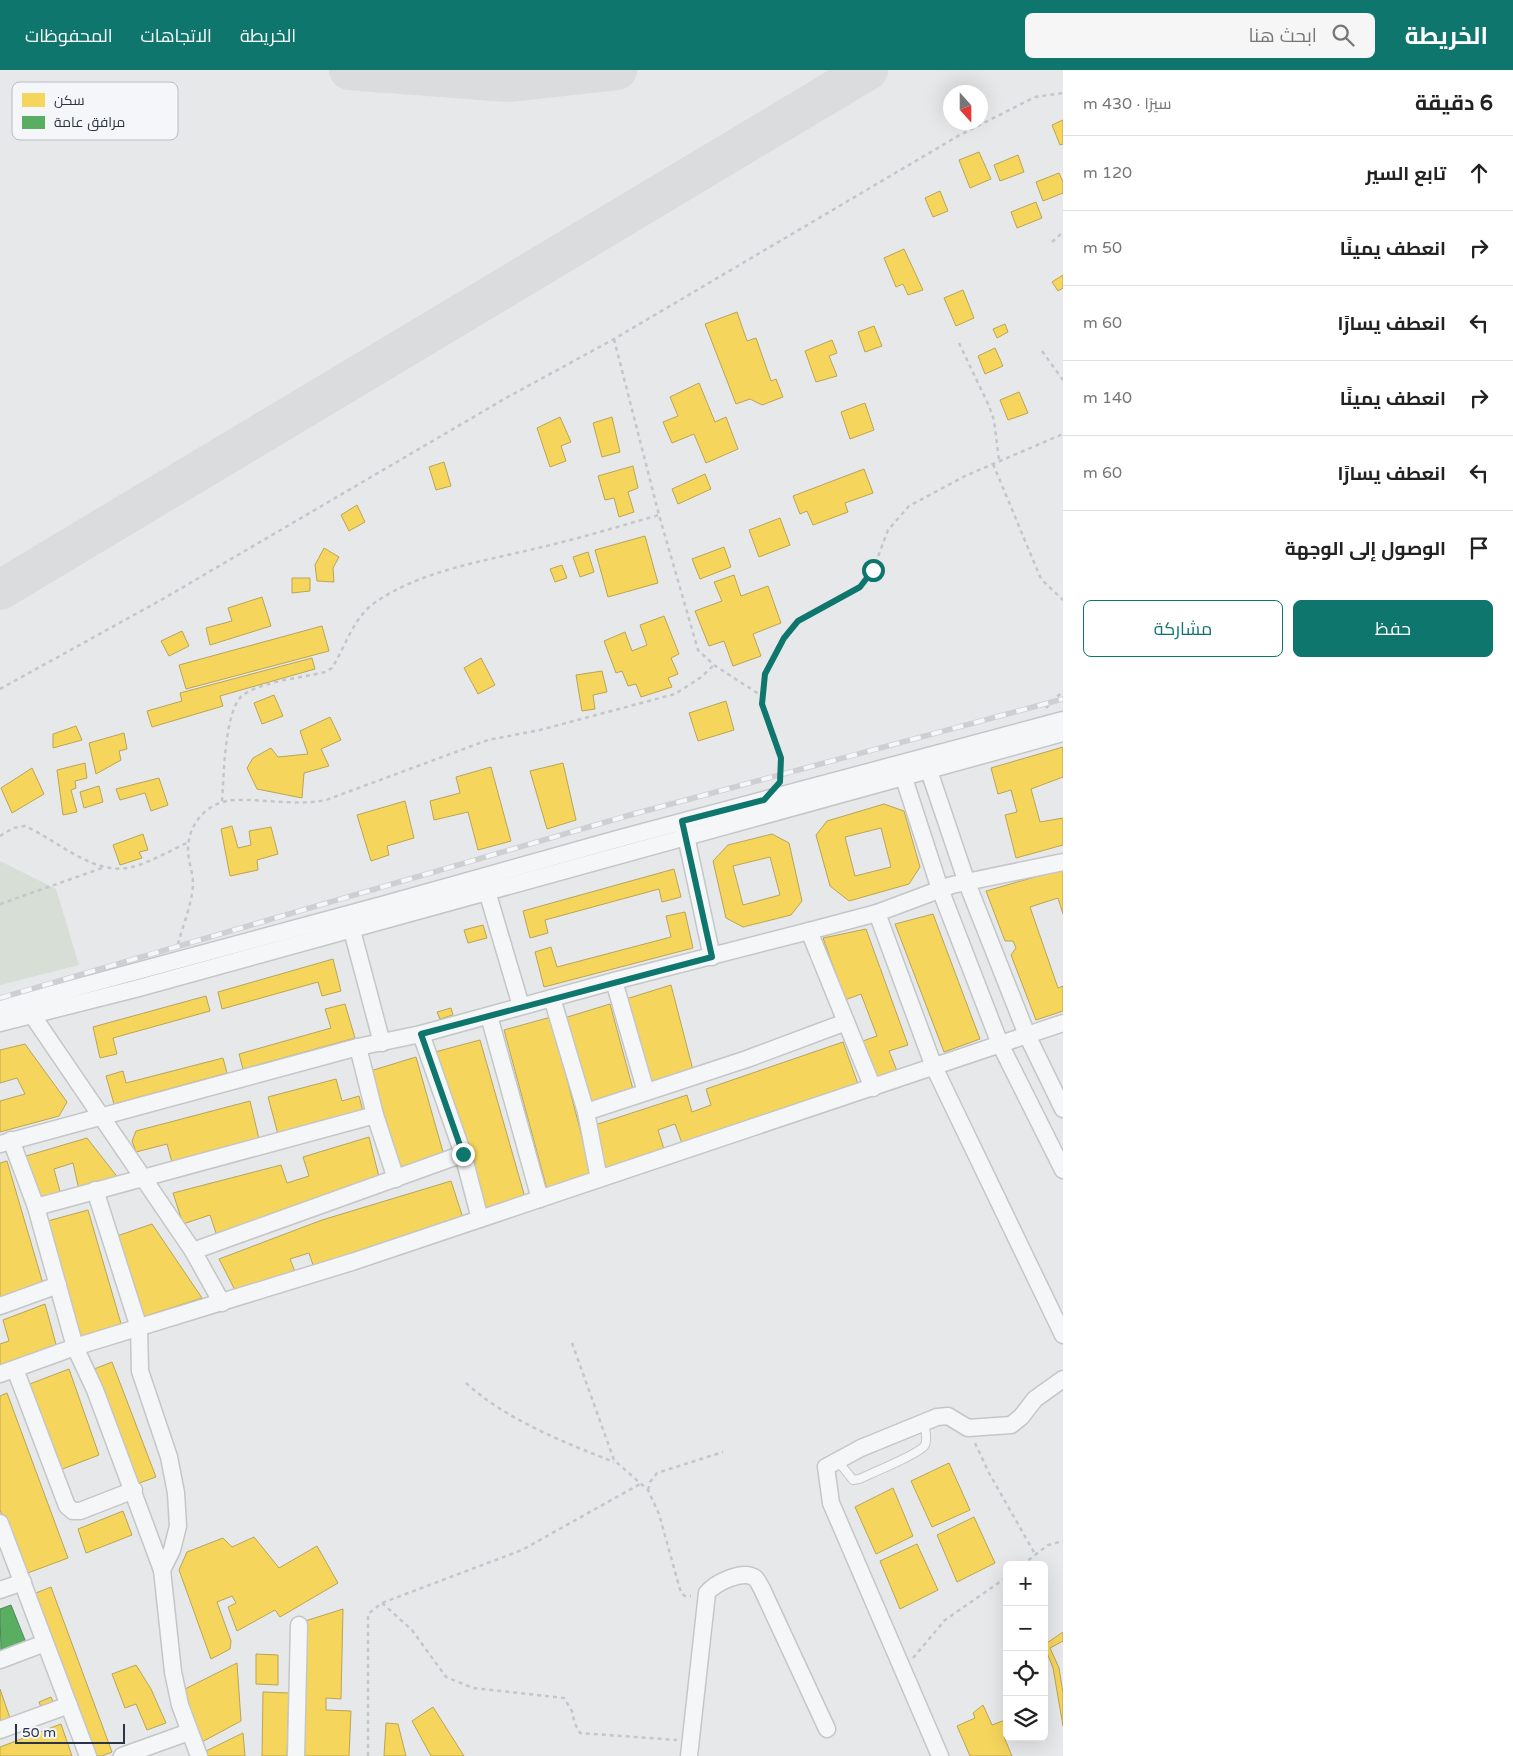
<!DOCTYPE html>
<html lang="ar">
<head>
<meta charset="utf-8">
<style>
  body { margin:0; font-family:"Varela Round",Cairo,sans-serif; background:#f6f6f6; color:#222; direction:rtl }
  .controls { position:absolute; right:15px; bottom:15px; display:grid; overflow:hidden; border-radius:8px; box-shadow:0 5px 20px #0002 }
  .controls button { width:45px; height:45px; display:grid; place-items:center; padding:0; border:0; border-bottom:1px solid #e0e0e0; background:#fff; color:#222; font:25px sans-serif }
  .compass { position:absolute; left:943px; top:15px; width:45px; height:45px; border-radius:50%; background:#fff; box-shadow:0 5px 20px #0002; rotate:159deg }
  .scale { position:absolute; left:15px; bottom:12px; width:110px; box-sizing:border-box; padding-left:5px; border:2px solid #2b3445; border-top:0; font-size:14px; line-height:18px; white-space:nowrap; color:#2b3445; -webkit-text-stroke:4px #f4f6f9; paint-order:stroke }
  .stop { position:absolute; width:15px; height:15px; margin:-11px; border:4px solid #0f766e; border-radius:50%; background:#fff }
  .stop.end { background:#0f766e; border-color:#fff; box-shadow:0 1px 5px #0008 }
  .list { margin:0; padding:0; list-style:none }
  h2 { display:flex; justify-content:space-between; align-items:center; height:65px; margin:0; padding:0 20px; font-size:21px }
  h2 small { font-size:16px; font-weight:400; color:#767676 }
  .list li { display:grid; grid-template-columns:32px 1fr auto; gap:15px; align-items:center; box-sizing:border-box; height:75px; padding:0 20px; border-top:1px solid #e0e0e0 }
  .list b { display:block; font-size:19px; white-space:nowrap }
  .list em { font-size:16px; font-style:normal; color:#767676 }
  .actions { display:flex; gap:10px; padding:15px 20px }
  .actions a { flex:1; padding:11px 0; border:1px solid #0f766e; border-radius:8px; text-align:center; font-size:18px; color:#0f766e }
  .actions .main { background:#0f766e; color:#fff }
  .icon { flex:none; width:28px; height:28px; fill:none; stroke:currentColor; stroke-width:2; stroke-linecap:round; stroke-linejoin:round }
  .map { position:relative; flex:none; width:1063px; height:1686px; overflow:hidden; direction:ltr }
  header { display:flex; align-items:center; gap:30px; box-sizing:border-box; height:70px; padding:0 25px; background:#0f766e; color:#fff }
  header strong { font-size:24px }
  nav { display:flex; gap:28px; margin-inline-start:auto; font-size:18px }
  .search { width:350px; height:45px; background:#f6f6f6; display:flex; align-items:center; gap:12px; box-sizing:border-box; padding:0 18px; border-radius:8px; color:#767676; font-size:19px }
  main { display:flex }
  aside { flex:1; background:#fff }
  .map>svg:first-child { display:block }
  .green { fill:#d6ded6 }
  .homes { fill:#f6d55c; stroke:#b9a555; fill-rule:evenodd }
  .public { fill:#5aae61; stroke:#4c8959 }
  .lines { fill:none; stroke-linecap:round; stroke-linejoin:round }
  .taxiway { stroke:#dadcde; stroke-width:40 }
  .lane-casing { stroke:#c4c6c8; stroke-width:10 }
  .street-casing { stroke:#c4c6c8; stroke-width:19 }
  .path { stroke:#c5c6ca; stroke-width:2.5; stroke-dasharray:4 4; stroke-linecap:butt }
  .lane { stroke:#f5f6f7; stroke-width:8 }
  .street { stroke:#f5f6f7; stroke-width:16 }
  .rail-casing { stroke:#cecfd2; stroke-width:5.5 }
  .rail { stroke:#f4f6f9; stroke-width:4; stroke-dasharray:11; stroke-linecap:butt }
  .route { stroke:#0f766e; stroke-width:6 }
  .key { fill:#f4f6f9; stroke:#b8bcc3; stroke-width:1 }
  .key-label { font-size:14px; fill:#2b3445 }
</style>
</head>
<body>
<header>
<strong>الخريطة</strong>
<div class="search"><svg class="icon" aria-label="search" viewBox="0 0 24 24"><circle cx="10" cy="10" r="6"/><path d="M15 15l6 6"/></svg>ابحث هنا</div>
<nav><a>الخريطة</a><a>الاتجاهات</a><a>المحفوظات</a></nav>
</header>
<main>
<aside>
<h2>6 دقيقة<small>سيرًا · 430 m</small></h2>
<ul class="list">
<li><svg class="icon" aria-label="ahead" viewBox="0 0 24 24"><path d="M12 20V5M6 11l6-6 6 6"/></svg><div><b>تابع السير</b></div><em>120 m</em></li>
<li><svg class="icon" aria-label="right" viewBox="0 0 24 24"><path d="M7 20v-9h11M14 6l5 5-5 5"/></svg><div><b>انعطف يمينًا</b></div><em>50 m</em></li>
<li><svg class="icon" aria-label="left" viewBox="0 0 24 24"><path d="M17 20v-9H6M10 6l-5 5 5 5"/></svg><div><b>انعطف يسارًا</b></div><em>60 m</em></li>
<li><svg class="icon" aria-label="right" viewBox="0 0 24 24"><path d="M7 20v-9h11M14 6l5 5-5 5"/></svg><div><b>انعطف يمينًا</b></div><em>140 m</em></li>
<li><svg class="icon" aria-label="left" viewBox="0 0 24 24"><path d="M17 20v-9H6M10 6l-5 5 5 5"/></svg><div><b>انعطف يسارًا</b></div><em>60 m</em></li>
<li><svg class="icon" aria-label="arrive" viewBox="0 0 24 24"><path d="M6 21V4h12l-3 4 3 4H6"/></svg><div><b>الوصول إلى الوجهة</b></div></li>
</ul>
<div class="actions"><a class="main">حفظ</a><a>مشاركة</a></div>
</aside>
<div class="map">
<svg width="1063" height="1686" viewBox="0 0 1063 1686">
  <rect width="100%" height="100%" fill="#e6e8ea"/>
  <!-- green -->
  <polygon class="green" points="0,791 56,819 79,895 0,915"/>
  <!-- homes -->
  <g class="homes">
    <polygon points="1063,50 1063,74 1060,75 1052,55"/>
    <polygon points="979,82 991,109 970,118 959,90"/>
    <polygon points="1018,85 1024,102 1000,111 994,95"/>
    <polygon points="1059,103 1063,112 1063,123 1043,131 1036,112"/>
    <polygon points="940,121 948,141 933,147 925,128"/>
    <polygon points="1036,132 1042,148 1017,158 1011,142"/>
    <polygon points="904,179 923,220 908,225 903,214 896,217 884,188"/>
    <polygon points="1063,205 1063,218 1058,221 1052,212"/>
    <polygon points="963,220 974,248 956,256 944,228"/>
    <polygon points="737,242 747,271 756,268 771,311 776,309 783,327 762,335 750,329 736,334 705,254"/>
    <polygon points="1005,254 1008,262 997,268 993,259"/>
    <polygon points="874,256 882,276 865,282 858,262"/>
    <polygon points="832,270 837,283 829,286 837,306 816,312 805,281"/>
    <polygon points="995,278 1003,296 985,304 978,286"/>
    <polygon points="699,313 715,352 726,347 738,379 706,393 694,364 672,373 663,352 678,346 670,327"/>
    <polygon points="1019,322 1028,343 1008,350 1000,330"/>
    <polygon points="865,333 874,360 850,369 841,342"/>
    <polygon points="560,347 571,372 561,376 566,391 550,397 537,358"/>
    <polygon points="612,347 620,382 602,387 593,353"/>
    <polygon points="444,392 451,416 436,420 429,397"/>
    <polygon points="633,396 638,418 628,422 634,442 619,447 614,428 605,430 598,406"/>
    <polygon points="864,399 873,423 845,433 848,442 813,455 807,441 800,444 793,426"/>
    <polygon points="705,404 711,419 678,434 672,419"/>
    <polygon points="357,435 365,452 349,461 341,445"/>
    <polygon points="780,448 790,475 759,487 749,460"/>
    <polygon points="645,466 658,513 608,527 595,480"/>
    <polygon points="724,477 731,497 700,509 692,489"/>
    <polygon points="324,478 339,487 333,498 334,512 317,511 315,495"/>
    <polygon points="588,482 594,502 580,507 573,487"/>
    <polygon points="562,495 567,508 555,512 550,499"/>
    <polygon points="734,505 741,526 768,516 781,553 753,564 761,586 733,596 724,571 709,576 695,541 722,531 714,512"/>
    <polygon points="292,508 310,508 310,521 292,523"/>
    <polygon points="262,527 271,556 210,575 206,558 232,551 228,538"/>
    <polygon points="664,546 679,584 671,588 678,604 668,608 672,617 641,627 636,614 628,616 622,601 616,603 604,571 625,562 632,581 647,575 640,555"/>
    <polygon points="322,556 329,581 186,619 179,595"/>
    <polygon points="182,561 189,576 169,586 161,571"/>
    <polygon points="312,588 315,599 220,626 223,636 152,657 147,641 182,631 180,623"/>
    <polygon points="481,588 495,615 478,624 464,598"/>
    <polygon points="602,601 607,622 593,625 595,639 582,641 576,605"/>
    <polygon points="274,625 283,646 262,654 254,633"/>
    <polygon points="726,631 734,660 698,671 689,643"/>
    <polygon points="330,647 341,670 321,679 329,696 304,703 302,728 257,719 247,698 253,688 271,678 278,687 308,684 300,661"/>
    <polygon points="76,656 82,670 53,678 53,664"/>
    <polygon points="124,663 127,679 119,681 121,690 96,704 89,673"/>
    <polygon points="1063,677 1063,707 1031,719 1040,752 1063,748 1063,775 1016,788 1005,745 1017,742 1011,720 998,724 991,698"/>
    <polygon points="85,693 87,708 75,711 76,718 71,720 77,742 63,745 57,700"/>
    <polygon points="563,693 576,750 547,759 530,701"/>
    <polygon points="491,697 511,771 478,780 468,742 434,750 430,731 460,723 456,707"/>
    <polygon points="32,698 44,724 12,743 1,718"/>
    <polygon points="159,708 168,735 151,741 145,723 120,730 116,719"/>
    <polygon points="99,716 103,732 84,738 80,722"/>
    <polygon points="405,731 414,768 387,776 389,785 371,791 357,745"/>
    <path d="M884 734 904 741 920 797 909 814 849 831 830 816 816 765 827 751ZM881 758 891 797 855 806 845 767Z"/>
    <polygon points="232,756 238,778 251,775 249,761 271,757 278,784 257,790 258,800 230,806 221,759"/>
    <polygon points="143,764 148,780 139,782 142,788 120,795 113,775"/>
    <path d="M772 764 789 773 802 831 791 845 743 857 726 848 713 791 728 775ZM770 787 780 825 743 835 733 796Z"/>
    <polygon points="674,799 681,827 662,832 659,819 545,850 548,863 530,868 523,841"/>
    <polygon points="1063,799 1063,844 1058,828 1030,837 1058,918 1063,916 1063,941 1036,950 1011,885 1016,878 1013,871 1005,871 986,821"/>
    <polygon points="685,842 693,878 544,917 535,882 551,877 557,897 671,867 666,846"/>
    <polygon points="933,844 980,969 944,982 895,854"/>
    <polygon points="483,855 487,868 468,873 464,860"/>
    <polygon points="866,859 908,975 889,981 897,1001 873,1009 860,972 877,966 861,924 845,930 823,868"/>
    <polygon points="333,889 341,921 322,926 318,912 222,939 218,922"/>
    <polygon points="671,915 694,1004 651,1016 626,929"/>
    <polygon points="206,926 210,941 113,968 117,984 100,988 93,957"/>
    <polygon points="345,934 355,968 243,999 239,984 331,958 325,939"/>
    <polygon points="610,934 634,1023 588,1038 561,949"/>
    <polygon points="451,938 453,945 440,949 437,942"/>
    <polygon points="551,947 592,1106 547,1119 504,960"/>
    <polygon points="480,970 526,1131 481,1144 435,982"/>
    <polygon points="843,972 858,1014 683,1076 675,1054 658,1060 665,1082 605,1103 595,1055 687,1025 692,1042 711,1035 706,1019"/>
    <polygon points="25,974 67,1032 59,1046 0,1062 0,1031 25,1024 17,1008 0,1013 0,980"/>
    <polygon points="416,987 445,1089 398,1104 367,1002"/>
    <polygon points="223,988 227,1003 114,1034 106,1006 123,1001 126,1013"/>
    <polygon points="336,1009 342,1031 359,1026 364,1045 279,1068 268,1027"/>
    <polygon points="250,1031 260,1073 173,1096 167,1074 136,1082 132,1071 136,1061"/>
    <polygon points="369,1067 380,1111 217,1166 210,1145 183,1154 173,1123 281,1095 287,1113 309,1106 303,1087"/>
    <polygon points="87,1068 119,1109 79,1120 73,1093 54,1099 61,1125 38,1131 26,1086"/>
    <polygon points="7,1091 44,1217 0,1231 0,1093"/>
    <polygon points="451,1111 464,1151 315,1201 309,1183 290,1189 297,1207 238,1226 219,1189 322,1150"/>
    <polygon points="88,1140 122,1257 78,1271 44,1152"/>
    <polygon points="152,1154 202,1228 140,1248 114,1167"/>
    <polygon points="45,1234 57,1278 0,1299 0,1274 9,1271 3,1250"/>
    <polygon points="112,1292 156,1407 134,1415 89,1301"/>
    <polygon points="69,1299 99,1385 60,1400 27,1315"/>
    <polygon points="7,1323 68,1488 25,1504 0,1440 0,1326"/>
    <polygon points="949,1393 970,1440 932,1457 911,1411"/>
    <polygon points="893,1418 913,1466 876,1484 855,1437"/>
    <polygon points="123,1441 132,1465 86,1483 78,1459"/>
    <polygon points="974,1447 995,1493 957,1512 937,1465"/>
    <polygon points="254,1467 279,1498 317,1476 338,1513 280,1547 275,1540 237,1561 228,1537 236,1533 232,1526 217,1532 231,1571 230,1579 211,1589 179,1500 187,1482 223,1468 232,1477"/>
    <polygon points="917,1474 938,1520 900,1539 880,1491"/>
    <polygon points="51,1517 112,1682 102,1686 92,1686 31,1525"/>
    <polygon points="343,1539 341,1629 326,1628 326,1640 351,1641 349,1686 300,1686 302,1552"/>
    <polygon points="1063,1562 1063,1571 1050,1578 1059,1598 1063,1623 1063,1656 1053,1598 1044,1575"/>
    <polygon points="256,1584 278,1585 278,1615 256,1614"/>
    <polygon points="237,1593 241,1651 200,1673 179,1622"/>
    <polygon points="136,1595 151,1619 166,1653 147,1660 136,1634 125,1638 112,1604"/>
    <polygon points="0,1619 11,1651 0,1655"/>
    <polygon points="263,1622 289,1623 287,1686 262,1686"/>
    <polygon points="51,1627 55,1637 43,1642 39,1632"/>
    <polygon points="983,1635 992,1655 1005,1650 1007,1666 1004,1667 1012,1686 970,1686 957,1656 975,1648 973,1643"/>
    <polygon points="433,1637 464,1686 431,1686 412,1651"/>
    <polygon points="386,1653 398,1654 406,1686 384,1686"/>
    <polygon points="61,1654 72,1686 0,1686 0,1677"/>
    <polygon points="243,1663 245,1686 204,1686 202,1683"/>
  </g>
  <!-- public -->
  <polygon class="public" points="11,1535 27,1575 1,1584 0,1539"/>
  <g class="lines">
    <!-- taxiway -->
    <g class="taxiway">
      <polyline points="349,0 508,12 617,0"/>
      <polyline points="0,520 868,0"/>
    </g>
    <defs>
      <path id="lane" d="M837 1390 853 1410 859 1409C870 1404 921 1383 925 1375 928 1368 925 1359 924 1352"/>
      <g id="street">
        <polyline points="926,692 967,813 1027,965 1063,1039"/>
        <polyline points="900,696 940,819 1000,974 1063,1100"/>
        <polyline points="684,757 712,887"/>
        <polyline points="484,811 521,936"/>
        <polyline points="877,843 934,997 1063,1265"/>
        <polyline points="349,849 382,973"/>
        <polyline points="809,861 873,1018"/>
        <polyline points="614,911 646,1022"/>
        <polyline points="552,928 586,1042 599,1109"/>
        <polyline points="26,936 193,1181 222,1233"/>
        <polyline points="0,938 382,835 621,768 1063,650"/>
        <polyline points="489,946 540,1129"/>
        <polyline points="0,953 135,919 1063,663"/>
        <polyline points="421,964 463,1084 480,1149"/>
        <polyline points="358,977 375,1045 396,1109"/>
        <polyline points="586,1042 747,989 846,952"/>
        <polyline points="11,1070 36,1137 75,1277 95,1320 162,1500 173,1602 180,1635 199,1686"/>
        <polyline points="0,1074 358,977 421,964 614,911 809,861 877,843 952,815 1063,792"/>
        <polyline points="95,1120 139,1258 140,1301 169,1387 176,1423 178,1456 172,1480 162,1500"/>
        <polyline points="36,1137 375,1045"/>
        <polyline points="193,1181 463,1084"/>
        <polyline points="0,1236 58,1215"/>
        <polyline points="15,1299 67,1436 73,1441 80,1441 134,1420"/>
        <polyline points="0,1304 75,1277 352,1192 1063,953"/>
        <polyline points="0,1453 88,1686"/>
        <polyline points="0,1520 23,1512"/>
        <polyline points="0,1590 45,1573"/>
        <polyline points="0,1660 69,1635"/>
        <polyline points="122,1686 189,1662"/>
        <polyline points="296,1686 299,1555"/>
        <path d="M689 1686 707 1523C715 1513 743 1499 755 1508 758 1510 760 1516 762 1519L827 1659"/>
        <polyline points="940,1686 831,1433 826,1397 861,1378 937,1347 948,1346 968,1358 1011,1355 1021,1347 1035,1329 1063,1309"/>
      </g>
    </defs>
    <!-- lane casing -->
    <use href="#lane" class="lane-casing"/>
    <!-- street casing -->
    <use href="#street" class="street-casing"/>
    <!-- path -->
    <g class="path">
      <polyline points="1052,172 1063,162"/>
      <polyline points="614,269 659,445 698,580 714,595 762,626"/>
      <polyline points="959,273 989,336 994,350 999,390"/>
      <polyline points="1042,281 1063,310"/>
      <polyline points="993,394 1041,509 1063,530"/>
      <polyline points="0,619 161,530 506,328 614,269 958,66 1035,27 1063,23"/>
      <polyline points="1046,638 1063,621"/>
      <polyline points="780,711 781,688 762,634 763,619 765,604 772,590 798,551 860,517 873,500 888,460 909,436 965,406 1063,364"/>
      <path d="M222 731C224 707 224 640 243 625 263 611 301 608 325 602L332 598C345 577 353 549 373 534 420 500 486 491 542 477 581 468 620 456 659 445"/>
      <path d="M0 766 13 758 25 756C57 770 95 807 132 797 151 792 171 780 189 772"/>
      <polyline points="0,834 105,797"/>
      <path d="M178 874C183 855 192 834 193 814 193 802 188 791 188 780 188 753 208 731 235 730 265 729 296 736 326 730L488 670 540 660 675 624 700 608 714 595"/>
      <polyline points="572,1273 614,1390 648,1420 659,1444 681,1523 685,1526 691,1526"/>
      <path d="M466 1313C505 1349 565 1373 614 1392"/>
      <polyline points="975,1373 989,1403 1035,1484"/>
      <polyline points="648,1420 650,1412 657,1403 723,1382"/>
      <polyline points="1022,1495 1048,1475 1063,1471"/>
      <polyline points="382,1533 412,1560 446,1607 473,1618 564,1628 573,1643 574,1652 580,1663 677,1670"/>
      <polyline points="913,1588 945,1550 1007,1507"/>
      <polyline points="368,1686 368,1544 382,1533 522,1480 640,1414"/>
    </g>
    <!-- lane -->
    <use href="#lane" class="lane"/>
    <!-- street -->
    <use href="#street" class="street"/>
    <defs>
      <polyline id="rail" points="0,928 630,745 1063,629"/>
    </defs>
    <!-- rail casing -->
    <use href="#rail" class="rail-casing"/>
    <!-- rail -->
    <use href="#rail" class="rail"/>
  </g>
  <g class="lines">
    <!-- route -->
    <polyline class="route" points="463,1084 421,964 712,887 682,751 764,730 780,712 781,688 762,634 765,604 784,568 798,551 860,517 873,500"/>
  </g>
  <!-- legend -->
  <rect x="12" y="12" width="166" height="58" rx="8" class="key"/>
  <rect x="22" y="23" width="23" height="14" fill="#f6d55c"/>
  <rect x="22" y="46" width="23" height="13" fill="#5aae61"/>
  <g class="key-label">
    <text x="54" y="35">سكن</text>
    <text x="54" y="57">مرافق عامة</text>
  </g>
</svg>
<div class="controls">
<button>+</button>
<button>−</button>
<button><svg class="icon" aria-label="locate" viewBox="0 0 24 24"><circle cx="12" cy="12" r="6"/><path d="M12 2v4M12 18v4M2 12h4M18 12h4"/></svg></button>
<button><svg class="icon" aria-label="layers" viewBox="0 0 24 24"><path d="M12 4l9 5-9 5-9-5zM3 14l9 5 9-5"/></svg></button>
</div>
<svg class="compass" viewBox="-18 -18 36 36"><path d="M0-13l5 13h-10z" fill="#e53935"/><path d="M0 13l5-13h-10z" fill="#767676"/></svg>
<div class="scale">50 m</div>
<div class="stop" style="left:873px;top:500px"></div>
<div class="stop end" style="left:463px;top:1084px"></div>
</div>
</main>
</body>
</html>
